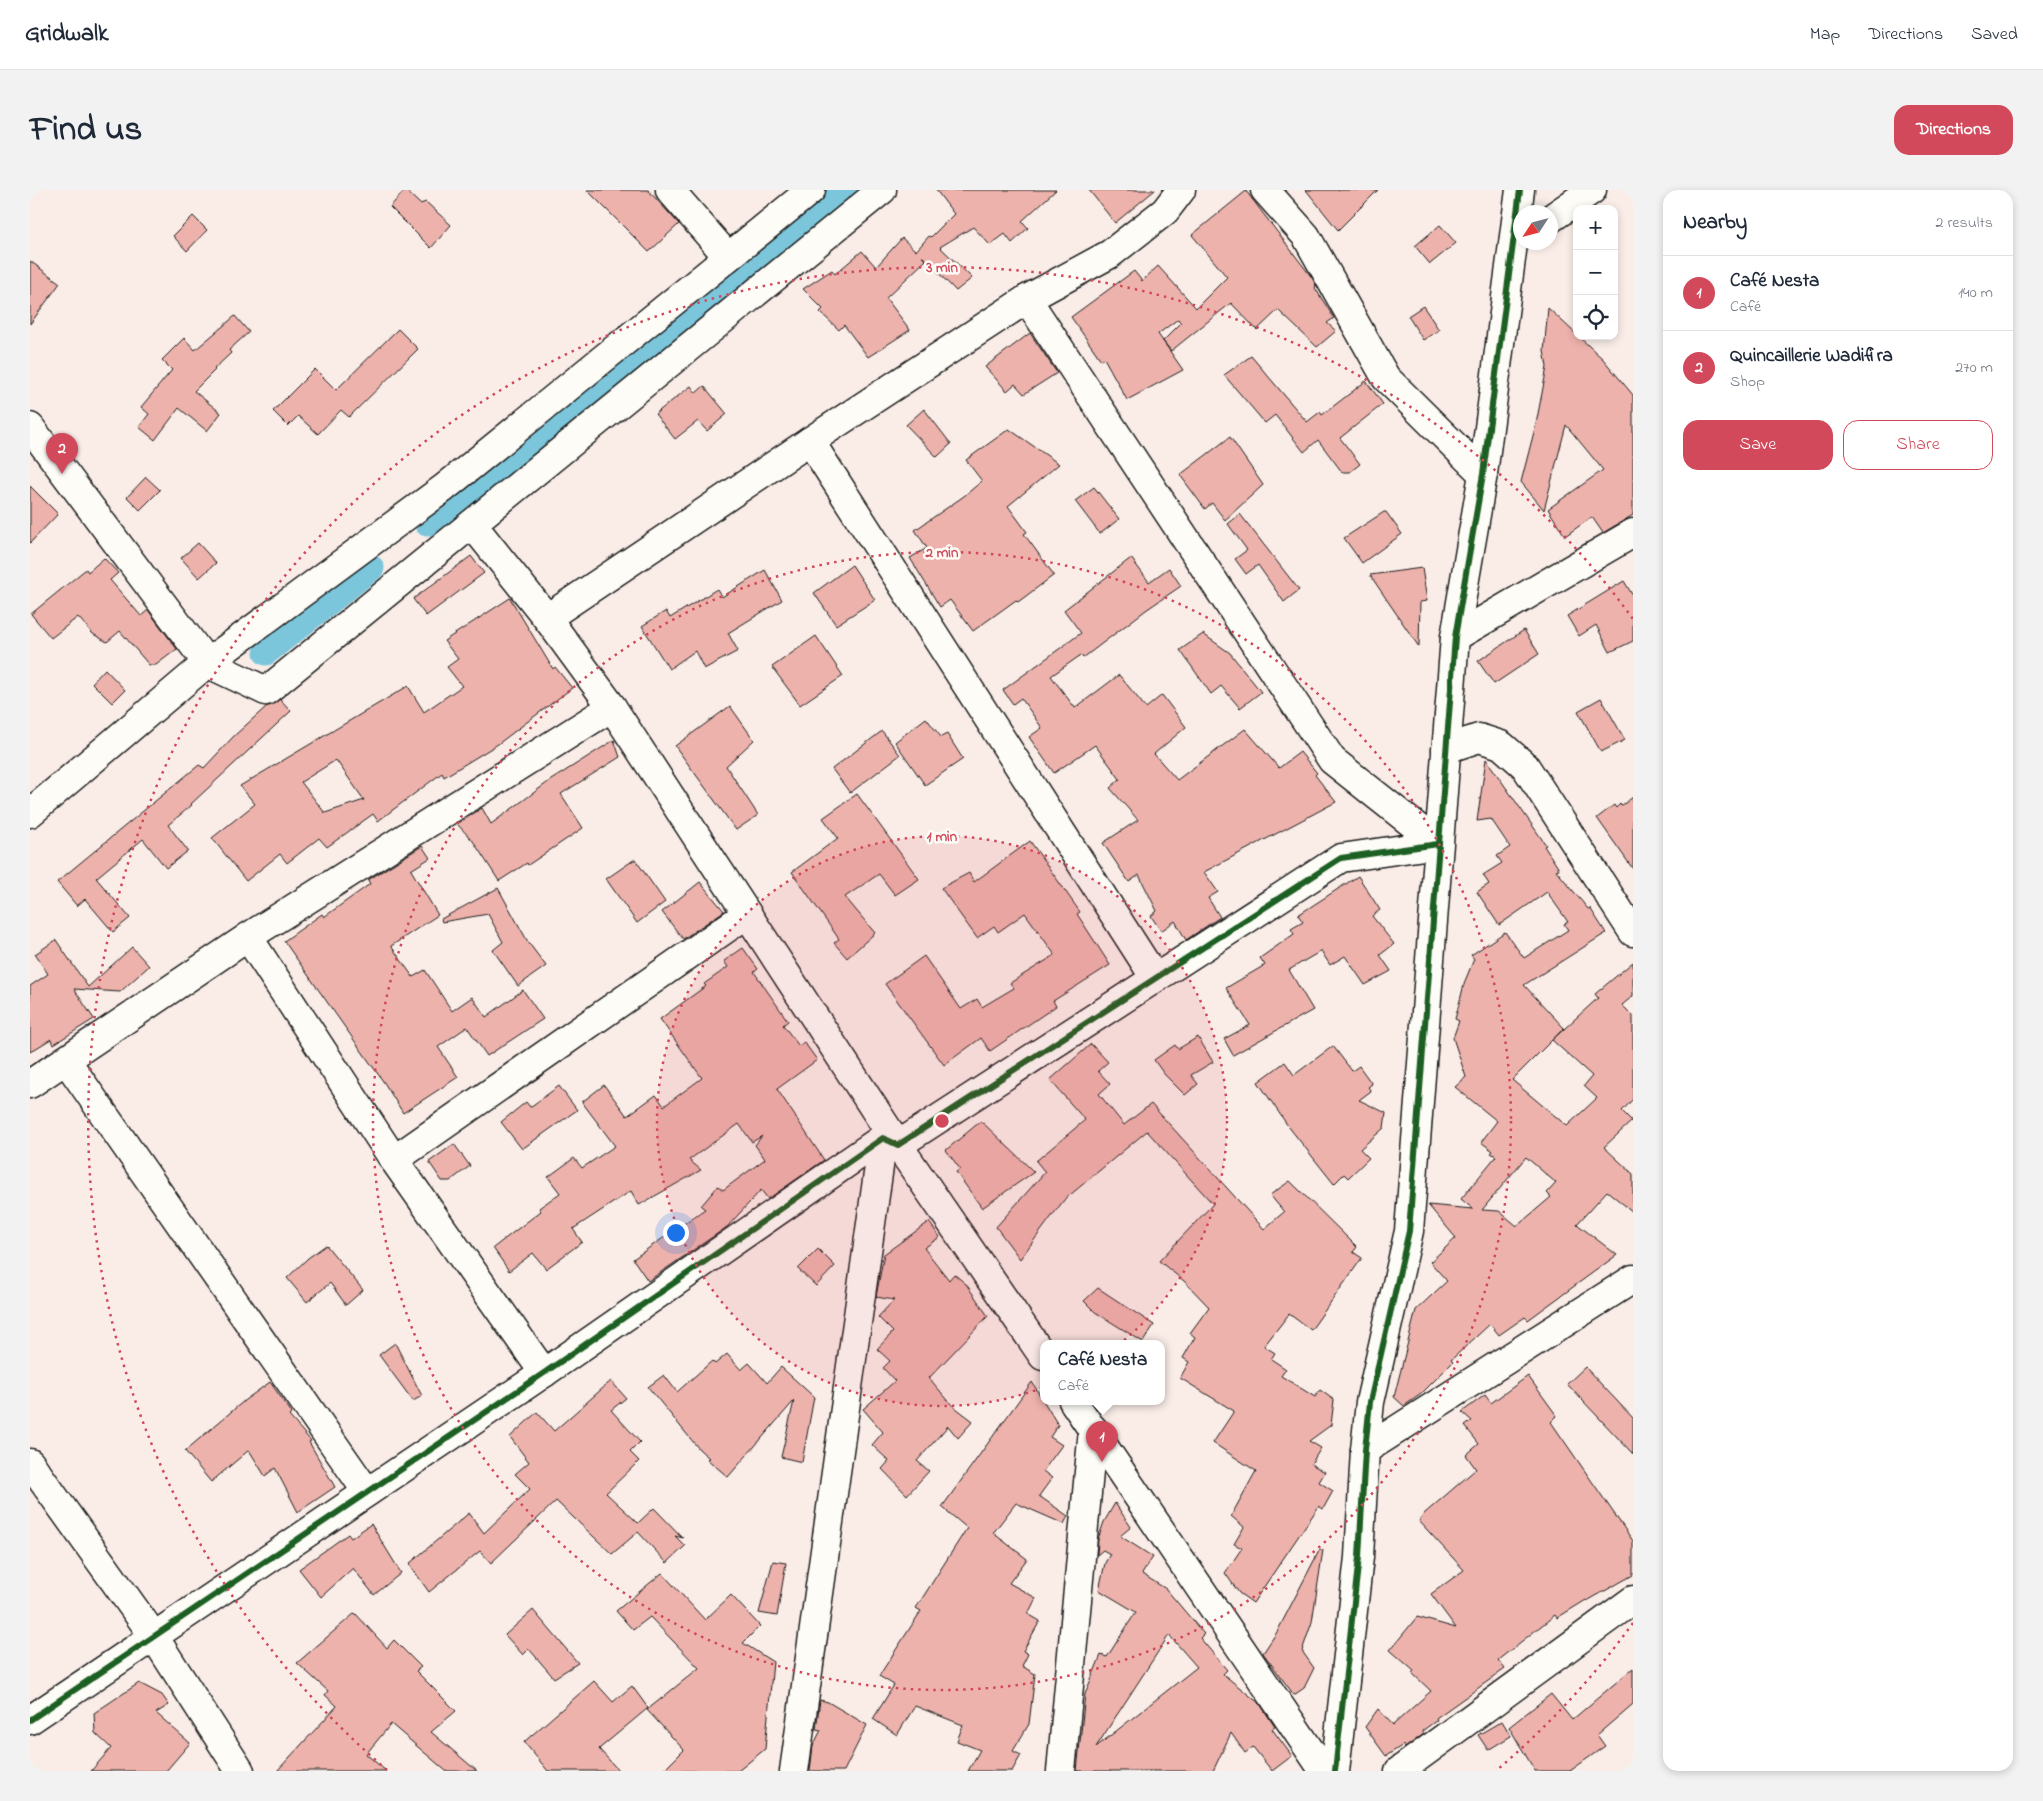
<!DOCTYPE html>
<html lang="en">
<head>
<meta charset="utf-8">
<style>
  body { margin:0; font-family:"Indie Flower",sans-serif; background:#f2f2f3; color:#1f2937 }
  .controls { position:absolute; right:15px; top:15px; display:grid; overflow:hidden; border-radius:10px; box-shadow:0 2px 8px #0003 }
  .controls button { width:45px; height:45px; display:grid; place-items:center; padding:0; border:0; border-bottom:1px solid #e0e1e3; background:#fff; color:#1f2937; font:25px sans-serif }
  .compass { position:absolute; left:1483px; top:15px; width:45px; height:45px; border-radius:50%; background:#fff; box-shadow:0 2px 8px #0003; rotate:234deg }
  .you { position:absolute; left:645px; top:1042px; width:18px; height:18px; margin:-12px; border:4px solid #fff; border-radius:50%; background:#1a73e8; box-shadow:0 0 0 8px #1a73e833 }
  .badge { display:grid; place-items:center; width:32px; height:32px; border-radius:50%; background:#d1495b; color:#fff; font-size:16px; font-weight:700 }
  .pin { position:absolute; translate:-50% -41px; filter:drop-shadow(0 1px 2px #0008) }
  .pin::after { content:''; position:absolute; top:26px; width:18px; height:15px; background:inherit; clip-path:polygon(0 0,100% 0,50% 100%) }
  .popup { position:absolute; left:1010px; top:1150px; width:125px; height:65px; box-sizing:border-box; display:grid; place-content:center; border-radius:10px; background:#fff; filter:drop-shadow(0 1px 4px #0005); font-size:16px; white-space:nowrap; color:#747a83 }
  .popup b { font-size:19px; color:#1f2937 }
  .popup::after { content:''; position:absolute; left:50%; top:100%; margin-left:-10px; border:10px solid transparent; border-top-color:#fff }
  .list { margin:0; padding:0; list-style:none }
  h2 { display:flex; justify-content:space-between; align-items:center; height:65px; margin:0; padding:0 20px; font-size:21px }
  h2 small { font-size:16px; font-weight:400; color:#747a83 }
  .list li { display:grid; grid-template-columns:32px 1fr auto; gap:15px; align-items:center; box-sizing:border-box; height:75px; padding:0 20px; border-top:1px solid #e0e1e3 }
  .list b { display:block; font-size:19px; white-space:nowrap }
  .list p { margin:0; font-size:16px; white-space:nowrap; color:#747a83 }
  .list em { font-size:16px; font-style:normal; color:#747a83 }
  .actions { display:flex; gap:10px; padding:15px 20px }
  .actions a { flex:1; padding:11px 0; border:1px solid #d1495b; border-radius:15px; text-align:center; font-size:18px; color:#d1495b }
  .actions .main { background:#d1495b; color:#fff }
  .icon { flex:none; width:28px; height:28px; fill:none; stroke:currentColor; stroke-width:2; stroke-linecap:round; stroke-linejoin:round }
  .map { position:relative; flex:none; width:1603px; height:1581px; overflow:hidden; border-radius:15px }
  header { display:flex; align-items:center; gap:30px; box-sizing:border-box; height:70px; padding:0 25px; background:#fff; border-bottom:1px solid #e0e1e3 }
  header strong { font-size:24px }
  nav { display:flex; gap:28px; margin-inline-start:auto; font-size:18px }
  .intro { display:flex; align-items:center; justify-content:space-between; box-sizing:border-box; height:120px; padding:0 30px }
  h1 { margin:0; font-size:35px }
  .button { padding:12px 22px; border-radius:15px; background:#d1495b; color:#fff; font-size:18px; font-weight:700 }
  main { display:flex; gap:30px; padding:0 30px }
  aside { flex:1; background:#fff; border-radius:15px; box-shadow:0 2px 8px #0003 }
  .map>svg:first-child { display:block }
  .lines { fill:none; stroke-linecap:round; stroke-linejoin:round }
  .canal { stroke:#7cc6dc; stroke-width:25 }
  .building { fill:#edb2ab; stroke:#1c1c1c; fill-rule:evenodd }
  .street-casing { stroke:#1c1c1c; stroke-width:31 }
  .street { stroke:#fdfcf7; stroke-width:28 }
  .cycleway-casing { stroke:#fdfcf7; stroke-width:9 }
  .cycleway { stroke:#1b5e20; stroke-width:6 }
  .ring { fill:none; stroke:#d1495b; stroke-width:2.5; stroke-dasharray:2.5 5 }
  .centre { fill:#d1495b; stroke:#fdfcf7; stroke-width:2.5 }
  .ring-label { font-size:15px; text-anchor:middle; font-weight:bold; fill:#d1495b; stroke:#fdfcf7; stroke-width:5; stroke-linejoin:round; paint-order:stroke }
</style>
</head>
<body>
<header>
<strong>Gridwalk</strong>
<nav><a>Map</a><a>Directions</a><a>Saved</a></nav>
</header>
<div class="intro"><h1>Find us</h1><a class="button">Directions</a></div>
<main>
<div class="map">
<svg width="1603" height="1581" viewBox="0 0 1603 1581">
  <rect width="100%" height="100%" fill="#faede8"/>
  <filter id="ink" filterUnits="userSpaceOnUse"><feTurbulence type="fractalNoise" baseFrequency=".02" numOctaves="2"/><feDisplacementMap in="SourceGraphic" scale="10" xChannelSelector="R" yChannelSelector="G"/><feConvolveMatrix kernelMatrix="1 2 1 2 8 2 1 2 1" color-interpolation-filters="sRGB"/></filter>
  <g filter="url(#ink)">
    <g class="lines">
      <!-- canal -->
      <g class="canal">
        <polyline points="397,334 816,0"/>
        <polyline points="236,463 342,378"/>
      </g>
    </g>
    <!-- building -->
    <g class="building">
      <polygon points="375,0 390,14 396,12 421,35 401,58 360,17"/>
      <polygon points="557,0 618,0 649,34 619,62"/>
      <polygon points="906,0 1026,0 992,31 998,38 982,53 975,44 960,55 943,37 910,57 942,88 926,101 893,67 892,67 896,70 856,108 880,140 838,167 814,135 809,140 790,122 793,119 773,99 802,80 805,84 832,61 846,77 872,48 886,61 899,46 901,47 924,24"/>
      <polygon points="1059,0 1125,0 1085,33"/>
      <polygon points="1276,0 1348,0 1308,40"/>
      <polygon points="1216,1 1283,89 1286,96 1285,98 1304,128 1297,133 1306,141 1287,157 1248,120 1227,140 1201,113 1141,161 1133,151 1151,133 1148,129 1128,144 1153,180 1097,210 1074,168 1071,170 1041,127 1104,81 1112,91 1128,76 1166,118 1197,87 1162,45"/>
      <polygon points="163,26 177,40 157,61 143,46"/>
      <polygon points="1410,35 1426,53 1400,74 1385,56"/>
      <polygon points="0,71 30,93 0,134"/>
      <polygon points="1393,116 1409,140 1393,150 1378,126"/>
      <polygon points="1518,118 1573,169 1603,205 1603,325 1573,343 1562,327 1535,346 1518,319 1573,280 1536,235 1514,320 1491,292 1506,234 1517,177 1514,161"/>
      <polygon points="205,126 219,142 199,160 201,163 184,179 185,180 164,201 191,223 177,241 149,218 125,250 109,237 119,224 111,217 142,180 132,170 154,148 165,160"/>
      <polygon points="368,139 388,159 319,227 311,220 288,244 268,226 258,236 243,221 285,179 306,200"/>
      <polygon points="1000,143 1027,183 994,204 985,194 977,201 955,177"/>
      <polygon points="1221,166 1277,232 1290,222 1292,225 1336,191 1353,214 1310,248 1330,274 1320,282 1312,282 1288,250 1274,262 1245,225 1235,233 1194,185"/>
      <polygon points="661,196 666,203 674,196 697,224 677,241 668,231 645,249 625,224"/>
      <polygon points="894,219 921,254 907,267 876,235"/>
      <polygon points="979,239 1029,274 978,316 997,342 994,344 1024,385 988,412 986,410 943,441 920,410 910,417 880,368 897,358 885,340 934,306 952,291 936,270"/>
      <polygon points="1200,247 1233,295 1195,330 1182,313 1175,319 1150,285"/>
      <polygon points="116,287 130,300 110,320 97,307"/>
      <polygon points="0,296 28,324 0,353"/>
      <polygon points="1064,297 1089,329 1070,344 1045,311"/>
      <polygon points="1354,322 1356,322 1372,344 1332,373 1314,348"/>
      <polygon points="1210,324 1269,400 1254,412 1228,375 1216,384 1205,369 1217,360 1198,334"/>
      <polygon points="168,353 186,373 169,388 151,368"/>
      <polygon points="441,366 454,383 396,426 383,409"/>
      <polygon points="74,368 88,383 80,390 111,426 118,420 147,459 126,475 119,475 90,441 77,452 63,444 48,427 21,448 1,424 56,379 58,382"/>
      <polygon points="1101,368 1119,392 1139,378 1151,396 1116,420 1053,468 1051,465 1021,486 1045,518 1089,485 1116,518 1132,505 1156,537 1124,564 1147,590 1215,539 1249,578 1270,562 1287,583 1285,585 1306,612 1174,682 1188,702 1178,708 1190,727 1156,750 1145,731 1131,741 1121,726 1127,721 1109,685 1099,692 1073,653 1108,630 1080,598 1090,589 1065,555 1024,583 999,547 1012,538 991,508 983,514 973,500 1051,443 1034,420"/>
      <polygon points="822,375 845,410 806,435 784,403"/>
      <polygon points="1392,378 1397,411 1390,412 1389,457 1340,385"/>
      <polygon points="735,380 752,410 698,443 708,461 674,479 665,461 639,479 612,436 636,421 640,428 687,399 692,407"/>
      <polygon points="1594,391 1603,406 1603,451 1580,462 1566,435 1549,446 1537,426"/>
      <path d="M480 408 523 479 525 477 542 498 468 554 414 587 412 583 348 631 343 624 297 657 289 648 257 673 250 664 216 691 182 648 225 614 210 596 378 496 394 522 432 496 417 477 428 469 414 451ZM306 570 334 610 295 623 271 592Z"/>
      <polygon points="1494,440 1509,464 1464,494 1448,471"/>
      <polygon points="1173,444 1200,463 1231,502 1210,518 1191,496 1181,504 1150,460"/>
      <polygon points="786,446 813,486 770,515 742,477"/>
      <polygon points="75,479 95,500 82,513 62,493"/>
      <polygon points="1571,508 1595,550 1571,562 1548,521"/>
      <polygon points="250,509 261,521 161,614 162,615 138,635 158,661 136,678 113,649 66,688 100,728 83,742 55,709 47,716 27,692 169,575 174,578 204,546 237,516"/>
      <polygon points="700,516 724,550 696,576 728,625 706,640 645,556"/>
      <polygon points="896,528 911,547 917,544 933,569 895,595 865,552"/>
      <polygon points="852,541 870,565 820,603 802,579"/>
      <polygon points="584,550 590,567 531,604 553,638 498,675 497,673 469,691 443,651 427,634 452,618 461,634 521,590"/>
      <path d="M1456 569 1516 655 1514 656 1529 679 1526 680 1558 719 1560 718 1576 743 1494 795 1534 838 1482 890 1537 936 1567 908 1554 896 1562 886 1522 850 1568 808 1565 804 1603 772V806L1592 815 1603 826V909L1592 921 1602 931 1574 957 1603 984V1022L1577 1001 1547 1034 1587 1065 1498 1130 1495 1127 1469 1145 1460 1134 1421 1170 1423 1172 1391 1204 1374 1216 1364 1207 1386 1120 1417 1091 1400 1072 1426 1048 1398 1015 1443 1019 1431 1009 1466 966 1461 963 1463 961 1451 952 1467 931 1425 897 1436 887 1423 848 1429 831 1425 829 1435 791 1444 769 1441 765 1475 742 1494 768 1538 740 1534 734 1538 732 1517 702 1469 735 1447 702 1459 694 1453 685 1472 673 1467 666 1480 657 1461 629 1447 631ZM1496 967 1526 993 1517 1003 1521 1007 1487 1036 1469 1021 1452 1020Z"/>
      <polygon points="827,604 889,689 865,705 849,684 815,707 845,743 817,768 804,753 809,749 762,682 808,648 793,628"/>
      <polygon points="1603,607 1603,679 1567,628 1584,615 1586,618 1590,614 1591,616"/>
      <polygon points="1000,651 1050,722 1047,724 1080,775 1023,811 1026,816 960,861 951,848 914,875 855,794 894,766 931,819 947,809 952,817 984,798 980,793 1025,765 995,723 968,742 964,736 947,748 911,698 939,683 944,692"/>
      <polygon points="392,656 400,668 381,680 408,725 361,756 383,787 395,780 422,821 442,807 456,827 493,800 513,829 457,866 437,837 408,857 428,887 373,923 355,894 254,751 292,724 294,727 340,694 338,690"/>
      <polygon points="605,669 635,712 607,733 576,689"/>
      <polygon points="1328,686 1350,720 1342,726 1364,754 1350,765 1361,781 1335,795 1315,766 1300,775 1291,761 1259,780 1283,820 1203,865 1194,849 1220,835 1196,798 1235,775 1230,768 1264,744 1261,739 1273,732 1268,725"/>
      <polygon points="670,692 694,721 653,749 632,722"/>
      <polygon points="468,698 498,752 516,776 488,796 463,760 473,752 458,724 412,732 411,729"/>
      <polygon points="26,750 58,797 102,757 119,776 90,802 44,799 64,829 24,854 21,849 0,862 0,796 18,784 5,764"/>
      <polygon points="713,758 728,779 724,782 758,831 753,835 769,856 774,852 787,870 747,899 794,970 738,1009 731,1000 697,1037 618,1091 603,1069 675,1019 671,1016 688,996 693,1000 735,969 725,955 732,946 722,952 709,934 659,970 671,980 609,1015 601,1001 543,1039 552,1052 516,1079 503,1063 479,1081 463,1058 511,1021 509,1018 530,1003 518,987 544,968 552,978 585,956 552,912 574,895 597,926 626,905 634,916 672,888 630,829 676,796 674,794 698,777 694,771"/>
      <polygon points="1168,847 1183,872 1161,885 1168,894 1155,905 1134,884 1124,870 1145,855 1148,859"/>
      <polygon points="1061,854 1078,872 1068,881 1080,894 1069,904 1094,935 1121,914 1234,1039 1254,1022 1240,1005 1260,991 1327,1057 1323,1062 1332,1068 1281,1140 1259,1124 1234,1156 1245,1163 1241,1169 1256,1179 1251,1186 1285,1207 1290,1200 1304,1210 1301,1235 1279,1251 1291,1258 1281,1274 1295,1282 1289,1292 1303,1301 1293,1319 1289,1316 1223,1413 1209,1403 1195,1383 1212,1358 1204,1354 1214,1337 1201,1326 1226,1281 1183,1253 1204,1221 1150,1188 1159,1172 1153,1168 1165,1147 1160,1143 1179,1117 1154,1091 1129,1071 1183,1014 1117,941 1034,1010 990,1069 966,1037 1015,982 1006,971 1055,930 1020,890"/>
      <polygon points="1303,856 1322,881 1329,876 1342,894 1338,897 1341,901 1329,910 1356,923 1354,938 1330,959 1339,968 1318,988 1314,984 1304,994 1258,936 1228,892 1255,872 1264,885"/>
      <polygon points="529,896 547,920 492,959 471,932 496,912 500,917"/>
      <polygon points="951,931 1004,982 952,1018 926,982 930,979 916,960"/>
      <polygon points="424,954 440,976 420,991 412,991 399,972"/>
      <polygon points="899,1032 910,1047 894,1058 919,1090 924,1084 936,1094 958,1126 899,1188 922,1215 943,1231 928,1248 918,1236 887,1271 899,1281 877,1305 852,1279 859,1271 842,1255 853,1242 833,1219 865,1191 853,1178 860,1171 847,1159 863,1142 848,1127 864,1110 846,1107 854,1064"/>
      <polygon points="296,1055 333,1100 316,1115 300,1093 277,1112 257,1088 278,1068"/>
      <polygon points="788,1059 805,1076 786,1096 768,1079"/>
      <polygon points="1068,1098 1124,1135 1113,1152 1065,1122 1054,1111"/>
      <polygon points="365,1153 392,1206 383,1211 349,1165"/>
      <polygon points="697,1164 711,1180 719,1173 737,1193 751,1177 784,1207 772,1272 751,1267 764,1211 698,1287 677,1269 679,1268 669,1259 618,1197 634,1185 647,1202 682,1171 685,1174"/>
      <polygon points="1555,1177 1603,1228 1603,1264 1537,1194"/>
      <polygon points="1498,1186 1527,1226 1521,1232 1603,1351 1603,1385 1557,1411 1556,1410 1527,1428 1525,1425 1468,1470 1475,1479 1406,1528 1407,1530 1392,1541 1394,1544 1375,1558 1373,1555 1356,1566 1335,1537 1348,1519 1363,1535 1401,1501 1382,1483 1384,1481 1360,1460 1387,1427 1426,1438 1401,1404 1434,1380 1389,1331 1395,1323 1446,1279 1436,1265 1449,1254 1435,1236 1442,1231 1432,1222 1455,1205 1461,1213"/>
      <polygon points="581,1191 596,1208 581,1220 610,1252 600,1262 609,1271 576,1303 608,1333 624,1318 653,1348 645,1346 655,1356 637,1373 608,1342 582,1364 526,1311 461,1373 450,1361 399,1402 379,1374 439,1323 454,1343 500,1299 485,1284 499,1272 480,1247 507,1222 524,1241"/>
      <polygon points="240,1192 262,1223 259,1226 281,1251 279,1252 305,1297 268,1322 245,1278 235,1286 219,1260 181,1292 155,1261 215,1210"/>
      <polygon points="1002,1192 1028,1235 1020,1247 1032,1255 1013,1281 1022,1288 1009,1306 1038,1326 1034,1334 986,1313 963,1343 997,1369 979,1393 1006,1408 998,1424 1010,1431 993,1461 998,1464 992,1476 1005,1484 999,1534 983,1561 991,1565 982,1581 938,1581 950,1560 927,1551 933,1535 885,1516 867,1545 843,1529 864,1495 849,1486 891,1421 886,1418 937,1338 912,1317"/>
      <path d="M1085 1313 1101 1337 1090 1346 1123 1367 1112 1384 1136 1399 1174 1444 1170 1448 1197 1480 1193 1484 1230 1514 1245 1537 1242 1539 1262 1566 1242 1581 1223 1557 1215 1563 1201 1543 1183 1581H1047L1055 1504 1071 1465 1077 1467 1106 1422 1069 1400 1075 1373 1080 1364 1073 1360 1067 1365 1068 1349 1074 1332ZM1139 1445 1167 1477 1066 1557Z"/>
      <polygon points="341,1334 371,1383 344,1405 323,1378 291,1407 269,1379 318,1344 321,1348"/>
      <polygon points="1290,1359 1293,1360 1282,1432 1272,1461 1284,1478 1274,1498 1264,1505 1233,1463 1247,1442"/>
      <polygon points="743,1371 756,1373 747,1426 729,1423"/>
      <polygon points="632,1383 675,1430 701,1405 730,1436 713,1453 743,1472 735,1559 708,1581 633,1581 654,1560 617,1520 669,1478 620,1427 603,1440 586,1421"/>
      <polygon points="503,1420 548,1473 524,1488 499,1459 493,1465 475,1445"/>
      <polygon points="325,1423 357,1458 364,1450 391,1477 386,1481 426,1521 401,1542 447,1581 416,1581 361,1534 336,1564 356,1581 247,1581 307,1516 295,1505 298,1501 267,1473"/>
      <polygon points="1603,1478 1603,1514 1567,1545 1575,1556 1540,1581 1505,1581 1479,1537 1521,1504 1542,1530"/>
      <polygon points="564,1491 583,1512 602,1496 618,1518 569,1559 589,1581 518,1581 494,1552"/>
      <polygon points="109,1493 132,1505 139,1515 126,1523 160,1553 136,1581 61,1581 81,1558 65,1543 64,1523"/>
      <polygon points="790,1510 798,1512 837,1535 814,1581 780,1581 783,1556 791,1540 786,1539"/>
      <polygon points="1472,1531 1481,1546 1458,1560 1448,1545"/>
    </g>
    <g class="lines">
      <defs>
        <g id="street">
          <polyline points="640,0 698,67"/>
          <polyline points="1235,0 1276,46 1356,188 1453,284"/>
          <polyline points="1520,29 1562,0"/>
          <polyline points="997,109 1302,570 1408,654"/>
          <polyline points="0,237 177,473 236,501 852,0"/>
          <polyline points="780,251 1125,788"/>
          <polyline points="442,334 517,428 582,517 868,955 1013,1166"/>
          <polyline points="517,428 780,251 997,109 1080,64 1135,21 1151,0"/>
          <polyline points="1425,447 1603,343"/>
          <polyline points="1416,559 1449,548 1471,555 1495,576 1603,742"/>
          <polyline points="0,623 177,473 414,298 781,0"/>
          <polyline points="218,747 364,970 514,1183"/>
          <polyline points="36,870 337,1302"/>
          <polyline points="0,894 218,747 582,517"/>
          <polyline points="364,970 717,724"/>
          <polyline points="1043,1211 1294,1581"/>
          <polyline points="1335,1260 1603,1089"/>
          <polyline points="0,1273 123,1445 210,1581"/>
          <polyline points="0,1530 514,1183 853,948 868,955 1311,668 1408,654"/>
          <polyline points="764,1581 853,948"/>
          <polyline points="1031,1581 1063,1239"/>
          <polyline points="1305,1581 1329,1367 1335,1260 1340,1212 1379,1041 1425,447 1453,284 1490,0"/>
          <polyline points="1369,1581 1603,1410"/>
        </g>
      </defs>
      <!-- street casing -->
      <use href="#street" class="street-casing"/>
      <!-- street -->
      <use href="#street" class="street"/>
      <defs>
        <g id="cycleway">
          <polyline points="0,1530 514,1183 853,948 868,955 1311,668 1408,654"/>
          <polyline points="1305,1581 1329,1367 1335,1260 1340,1212 1379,1041 1425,447 1453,284 1490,0"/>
        </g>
      </defs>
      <!-- cycleway casing -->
      <use href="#cycleway" class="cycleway-casing"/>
      <!-- cycleway -->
      <use href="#cycleway" class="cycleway"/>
    </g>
  </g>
  <!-- distance rings -->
  <circle cx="912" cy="931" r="285" fill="#d1495b" fill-opacity=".12"/>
  <g class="ring">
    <circle cx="912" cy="931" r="285"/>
    <circle cx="912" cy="931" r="569"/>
    <path d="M1603 1433A854 854 0 0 1 1467 1580M357 1580A854 854 0 1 1 1603 429"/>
  </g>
  <circle cx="912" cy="931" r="8" class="centre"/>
  <g class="ring-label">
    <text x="912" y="82">3 min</text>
    <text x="912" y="367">2 min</text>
    <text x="912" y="651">1 min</text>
  </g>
</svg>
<div class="controls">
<button>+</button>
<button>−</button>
<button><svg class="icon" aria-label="locate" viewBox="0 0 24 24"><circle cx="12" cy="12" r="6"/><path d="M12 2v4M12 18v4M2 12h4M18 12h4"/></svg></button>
</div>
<svg class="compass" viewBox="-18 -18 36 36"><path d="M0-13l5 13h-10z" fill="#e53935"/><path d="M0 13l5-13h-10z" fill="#747a83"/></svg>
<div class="you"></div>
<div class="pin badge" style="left:1072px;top:1272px">1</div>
<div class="popup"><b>Café Nesta</b>Café</div>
<div class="pin badge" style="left:32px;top:284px">2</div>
</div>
<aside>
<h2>Nearby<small>2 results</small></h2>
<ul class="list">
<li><span class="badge">1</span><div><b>Café Nesta</b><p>Café</p></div><em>140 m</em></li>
<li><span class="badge">2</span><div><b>Quincaillerie Wadifira</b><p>Shop</p></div><em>270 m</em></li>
</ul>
<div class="actions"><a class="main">Save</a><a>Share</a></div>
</aside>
</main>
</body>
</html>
